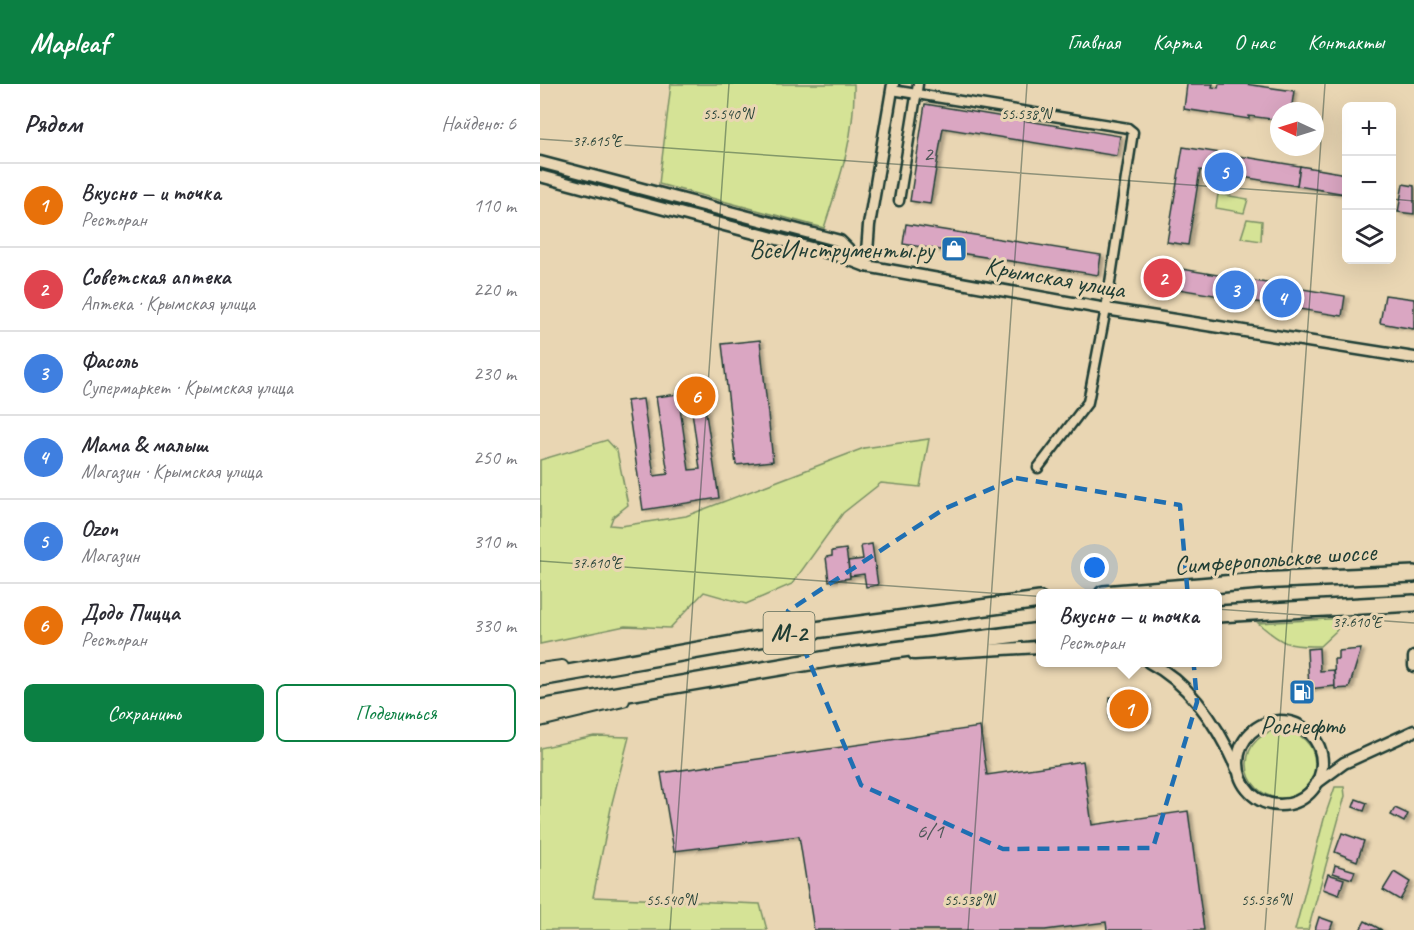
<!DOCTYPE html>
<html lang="ru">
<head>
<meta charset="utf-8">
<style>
  body { margin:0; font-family:Caveat,sans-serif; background:#f7f7f7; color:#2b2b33 }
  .controls { position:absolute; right:18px; top:18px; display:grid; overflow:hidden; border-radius:9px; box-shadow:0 6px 24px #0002 }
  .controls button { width:54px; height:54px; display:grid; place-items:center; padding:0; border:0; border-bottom:2px solid #e1e1e2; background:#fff; color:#2b2b33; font:30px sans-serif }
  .compass { position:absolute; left:730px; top:18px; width:54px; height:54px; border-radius:50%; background:#fff; box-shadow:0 6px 24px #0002; rotate:274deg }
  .you { position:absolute; left:555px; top:484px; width:21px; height:21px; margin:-15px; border:4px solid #fff; border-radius:50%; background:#1a73e8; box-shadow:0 0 0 9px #1a73e833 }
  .badge { display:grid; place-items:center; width:39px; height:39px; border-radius:50%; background:#0b8043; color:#fff; font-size:20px; font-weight:700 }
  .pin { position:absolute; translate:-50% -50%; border:3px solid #fff; box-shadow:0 2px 6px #0006 }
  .popup { position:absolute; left:496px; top:505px; width:186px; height:78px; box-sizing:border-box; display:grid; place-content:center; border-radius:9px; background:#fff; filter:drop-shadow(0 2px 4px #0005); font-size:20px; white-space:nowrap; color:#7c7c81 }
  .popup b { font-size:22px; color:#2b2b33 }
  .popup::after { content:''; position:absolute; left:50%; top:100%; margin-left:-12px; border:12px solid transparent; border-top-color:#fff }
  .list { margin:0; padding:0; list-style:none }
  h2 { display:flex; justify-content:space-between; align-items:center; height:78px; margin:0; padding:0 24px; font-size:26px }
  h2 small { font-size:20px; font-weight:400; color:#7c7c81 }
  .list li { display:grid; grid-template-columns:39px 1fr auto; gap:18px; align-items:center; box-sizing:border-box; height:84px; padding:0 24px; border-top:2px solid #e1e1e2 }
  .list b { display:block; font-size:22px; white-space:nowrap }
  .list p { margin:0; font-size:20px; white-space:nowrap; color:#7c7c81 }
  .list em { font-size:20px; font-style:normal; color:#7c7c81 }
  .actions { display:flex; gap:12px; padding:18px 24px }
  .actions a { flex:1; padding:14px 0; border:2px solid #0b8043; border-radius:9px; text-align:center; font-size:21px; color:#0b8043 }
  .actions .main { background:#0b8043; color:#fff }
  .icon { flex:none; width:33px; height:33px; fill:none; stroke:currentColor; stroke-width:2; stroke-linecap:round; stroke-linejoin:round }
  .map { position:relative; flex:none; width:874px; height:846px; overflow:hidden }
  header { display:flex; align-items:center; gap:36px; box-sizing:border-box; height:84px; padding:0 30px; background:#0b8043; color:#fff }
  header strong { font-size:28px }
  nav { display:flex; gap:33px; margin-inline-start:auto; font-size:21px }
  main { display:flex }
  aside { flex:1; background:#fff }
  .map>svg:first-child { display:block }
  .green { fill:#d5e396; stroke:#7a9065; stroke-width:1.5 }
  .building { fill:#daa6c2; stroke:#1f3d34; stroke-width:1.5; filter:url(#shadow) }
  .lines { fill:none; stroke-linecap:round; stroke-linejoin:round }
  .minor-casing { stroke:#1f3d34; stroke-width:13 }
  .tertiary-casing { stroke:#1f3d34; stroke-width:15 }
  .secondary-casing { stroke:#1f3d34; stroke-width:16 }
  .motorway-casing { stroke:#1f3d34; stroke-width:20 }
  .minor { stroke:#e9d6b3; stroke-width:8 }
  .tertiary { stroke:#e9d6b3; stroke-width:10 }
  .secondary { stroke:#e9d6b3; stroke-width:12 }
  .motorway { stroke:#e9d6b3; stroke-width:15 }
  .marked { fill:none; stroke:#1f6fb2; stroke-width:4.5; stroke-dasharray:12 8; stroke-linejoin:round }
  .ticks { fill:none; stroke:#1f3d34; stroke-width:1.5; stroke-opacity:0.45 }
  .labels { text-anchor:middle; stroke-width:6; stroke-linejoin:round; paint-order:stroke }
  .number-label { font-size:22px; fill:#4e5758 }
  .shield { fill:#e9d6b3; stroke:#5c6b5a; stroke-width:1.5 }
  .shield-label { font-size:24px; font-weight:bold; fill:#1f3d34 }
  .poi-label { font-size:26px; fill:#1f3d34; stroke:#e9d6b3; text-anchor:end }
  .street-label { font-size:26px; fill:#1f3d34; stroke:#e9d6b3 }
  .ticks-label { font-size:15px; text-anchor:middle; fill:#1f3d34; stroke:#e9d6b3; stroke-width:6; stroke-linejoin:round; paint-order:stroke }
</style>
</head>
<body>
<header>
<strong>Mapleaf</strong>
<nav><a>Главная</a><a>Карта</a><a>О нас</a><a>Контакты</a></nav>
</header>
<main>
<aside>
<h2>Рядом<small>Найдено: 6</small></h2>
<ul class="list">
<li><span class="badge" style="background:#e8710a">1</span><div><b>Вкусно — и точка</b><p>Ресторан</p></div><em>110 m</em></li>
<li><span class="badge" style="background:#e0444e">2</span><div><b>Советская аптека</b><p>Аптека · Крымская улица</p></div><em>220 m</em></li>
<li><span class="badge" style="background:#3f7fe0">3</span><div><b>Фасоль</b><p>Супермаркет · Крымская улица</p></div><em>230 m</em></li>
<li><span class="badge" style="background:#3f7fe0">4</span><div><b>Мама &amp; малыш</b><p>Магазин · Крымская улица</p></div><em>250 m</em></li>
<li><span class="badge" style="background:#3f7fe0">5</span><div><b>Ozon</b><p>Магазин</p></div><em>310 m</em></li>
<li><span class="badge" style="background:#e8710a">6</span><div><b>Додо Пицца</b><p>Ресторан</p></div><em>330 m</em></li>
</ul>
<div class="actions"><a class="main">Сохранить</a><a>Поделиться</a></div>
</aside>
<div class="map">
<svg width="874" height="846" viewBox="0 0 874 846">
  <defs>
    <filter id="shadow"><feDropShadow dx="3.5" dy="2" stdDeviation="1.5" flood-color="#0004"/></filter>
  </defs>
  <rect width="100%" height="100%" fill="#e9d6b3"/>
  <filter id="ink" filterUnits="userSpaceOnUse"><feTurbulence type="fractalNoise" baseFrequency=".0167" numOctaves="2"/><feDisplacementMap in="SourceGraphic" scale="12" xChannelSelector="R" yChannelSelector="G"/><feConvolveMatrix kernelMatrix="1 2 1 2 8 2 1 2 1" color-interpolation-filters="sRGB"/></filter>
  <g filter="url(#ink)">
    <!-- green -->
    <g class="green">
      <path d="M131 0H314C315 53 300 94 284 144L119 100Z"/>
      <polygon points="678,110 708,115 704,129 676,124"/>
      <polygon points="707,135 722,137 721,157 701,154"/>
      <polygon points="389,355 380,403 341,399 303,429 252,500 206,520 164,508 130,544 85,542 0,560 0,376 67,356 77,367 88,421 73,433 70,441 81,442 146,432 324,364"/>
      <path d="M804 534 796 547 780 562C748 563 742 560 718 539Z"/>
      <circle cx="741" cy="680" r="34"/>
      <polygon points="54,652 89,653 72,719 53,813 220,820 227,846 0,846 0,664"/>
      <polygon points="795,703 804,703 805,712 768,846 755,846 784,735"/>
    </g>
    <!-- building -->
    <g class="building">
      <polygon points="647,0 673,0 672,3 678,4 679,0 705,0 754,7 751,27 739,27 739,36 709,32 709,35 644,25"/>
      <polygon points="385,20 580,52 577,72 403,44 390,120 370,117"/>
      <polygon points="643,63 760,82 757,102 660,86 648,161 627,158"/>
      <polygon points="760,82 806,90 806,110 757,102"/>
      <polygon points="863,100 874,102 874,130 858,128"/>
      <polygon points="366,140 561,171 558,191 363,160"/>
      <polygon points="624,182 690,193 686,213 620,202"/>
      <polygon points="690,193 805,212 802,232 686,213"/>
      <polygon points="845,211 874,215 874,245 840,239"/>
      <polygon points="220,256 233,377 196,381 182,260"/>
      <polygon points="162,304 179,414 103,426 87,317 103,315 114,392 128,390 116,313 138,310 149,386 160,385 149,306"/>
      <polygon points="332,460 338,501 326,503 324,490 310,492 308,477 323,475 321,462"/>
      <polygon points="306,465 310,494 289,497 286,473 292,472 292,467"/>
      <polygon points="779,564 780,587 794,586 795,602 769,605 767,565"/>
      <polygon points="821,565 809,604 795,605 794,575 798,575 798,567"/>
      <polygon points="570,613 608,614 608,636 569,635"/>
      <polygon points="440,643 447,691 543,677 552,741 648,727 664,846 567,846 566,838 505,846 274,846 259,752 134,767 121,689"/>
      <polygon points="816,715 827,719 824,727 813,723"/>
      <polygon points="855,724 868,730 864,738 851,731"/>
      <polygon points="802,749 824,757 817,777 795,768"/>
      <polygon points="795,781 815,787 812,795 793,789"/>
      <polygon points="854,788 870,798 860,816 843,806"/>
      <polygon points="788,790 804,795 799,811 783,805"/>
      <polygon points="779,833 793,838 790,846 775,846"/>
      <polygon points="825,837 842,846 820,846"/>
    </g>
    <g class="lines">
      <defs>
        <g id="minor">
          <polyline points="352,6 588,44 593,48 566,225 548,318 498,384"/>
          <polyline points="359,117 378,0"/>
        </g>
        <g id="tertiary">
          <polyline points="0,78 300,157 321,178"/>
          <polyline points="0,92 297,171 326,182 566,225 874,274"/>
          <polyline points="326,182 329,141 353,0"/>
          <polyline points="374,570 500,563"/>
          <polyline points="874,573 874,582"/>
          <path d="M609 578C651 600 679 644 697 685"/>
          <circle cx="740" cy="679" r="42"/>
          <polyline points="778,698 804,679 874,647"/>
        </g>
        <g id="secondary">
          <polyline points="0,586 22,583"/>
          <polyline points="0,636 83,616"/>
        </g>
        <g id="motorway">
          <polyline points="563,510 719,497 874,490"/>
          <polyline points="678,530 874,519"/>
          <polyline points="0,594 260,548 500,516"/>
          <polyline points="0,624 293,574 500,547"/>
        </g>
      </defs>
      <!-- minor casing -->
      <use href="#minor" class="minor-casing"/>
      <!-- tertiary casing -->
      <use href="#tertiary" class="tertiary-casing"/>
      <!-- secondary casing -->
      <use href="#secondary" class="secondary-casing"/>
      <!-- motorway casing -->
      <use href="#motorway" class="motorway-casing"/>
      <!-- minor -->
      <use href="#minor" class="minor"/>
      <!-- tertiary -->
      <use href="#tertiary" class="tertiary"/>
      <!-- secondary -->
      <use href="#secondary" class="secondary"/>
      <!-- motorway -->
      <use href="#motorway" class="motorway"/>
    </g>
  </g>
  <!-- marked area -->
  <path class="marked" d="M476 394 640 421 657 618 613 764 463 765 321 701 248 527 404 425Z"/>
  <!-- ticks -->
  <path class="ticks" d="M0 55 806 112M852 115 874 117M0 477 874 539M130 846 189 0M428 846 487 0M725 846 785 0"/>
  <!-- icons -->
  <defs>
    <symbol id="shop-square" viewBox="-11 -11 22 22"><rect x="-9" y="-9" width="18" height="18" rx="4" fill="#1f6fb2" stroke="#e9d6b3"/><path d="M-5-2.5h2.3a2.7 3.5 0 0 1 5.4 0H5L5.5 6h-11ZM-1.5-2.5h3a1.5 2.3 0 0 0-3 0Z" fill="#fff"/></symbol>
    <symbol id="fuel-square" viewBox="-11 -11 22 22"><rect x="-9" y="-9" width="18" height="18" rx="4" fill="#1f6fb2" stroke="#e9d6b3"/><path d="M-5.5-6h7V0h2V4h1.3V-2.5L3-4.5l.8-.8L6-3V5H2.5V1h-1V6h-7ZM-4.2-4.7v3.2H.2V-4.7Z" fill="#fff"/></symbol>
  </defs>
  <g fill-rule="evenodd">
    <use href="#shop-square" x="399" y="150" width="30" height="30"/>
    <use href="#fuel-square" x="747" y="593" width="30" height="30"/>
  </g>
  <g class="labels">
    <!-- number labels -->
    <g class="number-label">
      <text x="388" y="77">2</text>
      <text x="390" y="754">6/1</text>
    </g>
    <!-- shield labels -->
    <rect class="shield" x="223.5" y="528" width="51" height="42" rx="4.5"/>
    <g class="shield-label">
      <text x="249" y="557">М-2</text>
    </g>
    <!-- poi labels -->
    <g class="poi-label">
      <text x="394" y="174">ВсеИнструменты.ру</text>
      <text x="762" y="650" text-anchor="middle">Роснефть</text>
    </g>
    <!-- street labels -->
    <g class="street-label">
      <text transform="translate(515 193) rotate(10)" y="9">Крымская улица</text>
      <text transform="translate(735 474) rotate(-4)" y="9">Симферопольское шоссе</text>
    </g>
  </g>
  <g class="ticks-label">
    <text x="188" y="35">55.540°N</text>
    <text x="486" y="35">55.538°N</text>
    <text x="57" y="62">37.615°E</text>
    <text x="57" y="484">37.610°E</text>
    <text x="817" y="543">37.610°E</text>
    <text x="131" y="821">55.540°N</text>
    <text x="429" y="821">55.538°N</text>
    <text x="726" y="821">55.536°N</text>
  </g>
</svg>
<div class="controls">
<button>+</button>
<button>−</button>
<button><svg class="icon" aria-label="layers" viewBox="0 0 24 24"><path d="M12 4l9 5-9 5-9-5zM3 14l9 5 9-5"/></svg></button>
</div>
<svg class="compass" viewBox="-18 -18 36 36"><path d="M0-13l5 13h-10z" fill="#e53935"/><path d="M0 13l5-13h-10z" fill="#7c7c81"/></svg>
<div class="you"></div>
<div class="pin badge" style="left:589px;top:625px;background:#e8710a">1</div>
<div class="popup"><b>Вкусно — и точка</b>Ресторан</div>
<div class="pin badge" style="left:623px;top:194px;background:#e0444e">2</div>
<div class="pin badge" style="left:695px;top:206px;background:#3f7fe0">3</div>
<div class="pin badge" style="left:742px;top:214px;background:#3f7fe0">4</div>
<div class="pin badge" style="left:684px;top:88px;background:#3f7fe0">5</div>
<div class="pin badge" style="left:156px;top:312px;background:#e8710a">6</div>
</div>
</main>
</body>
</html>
